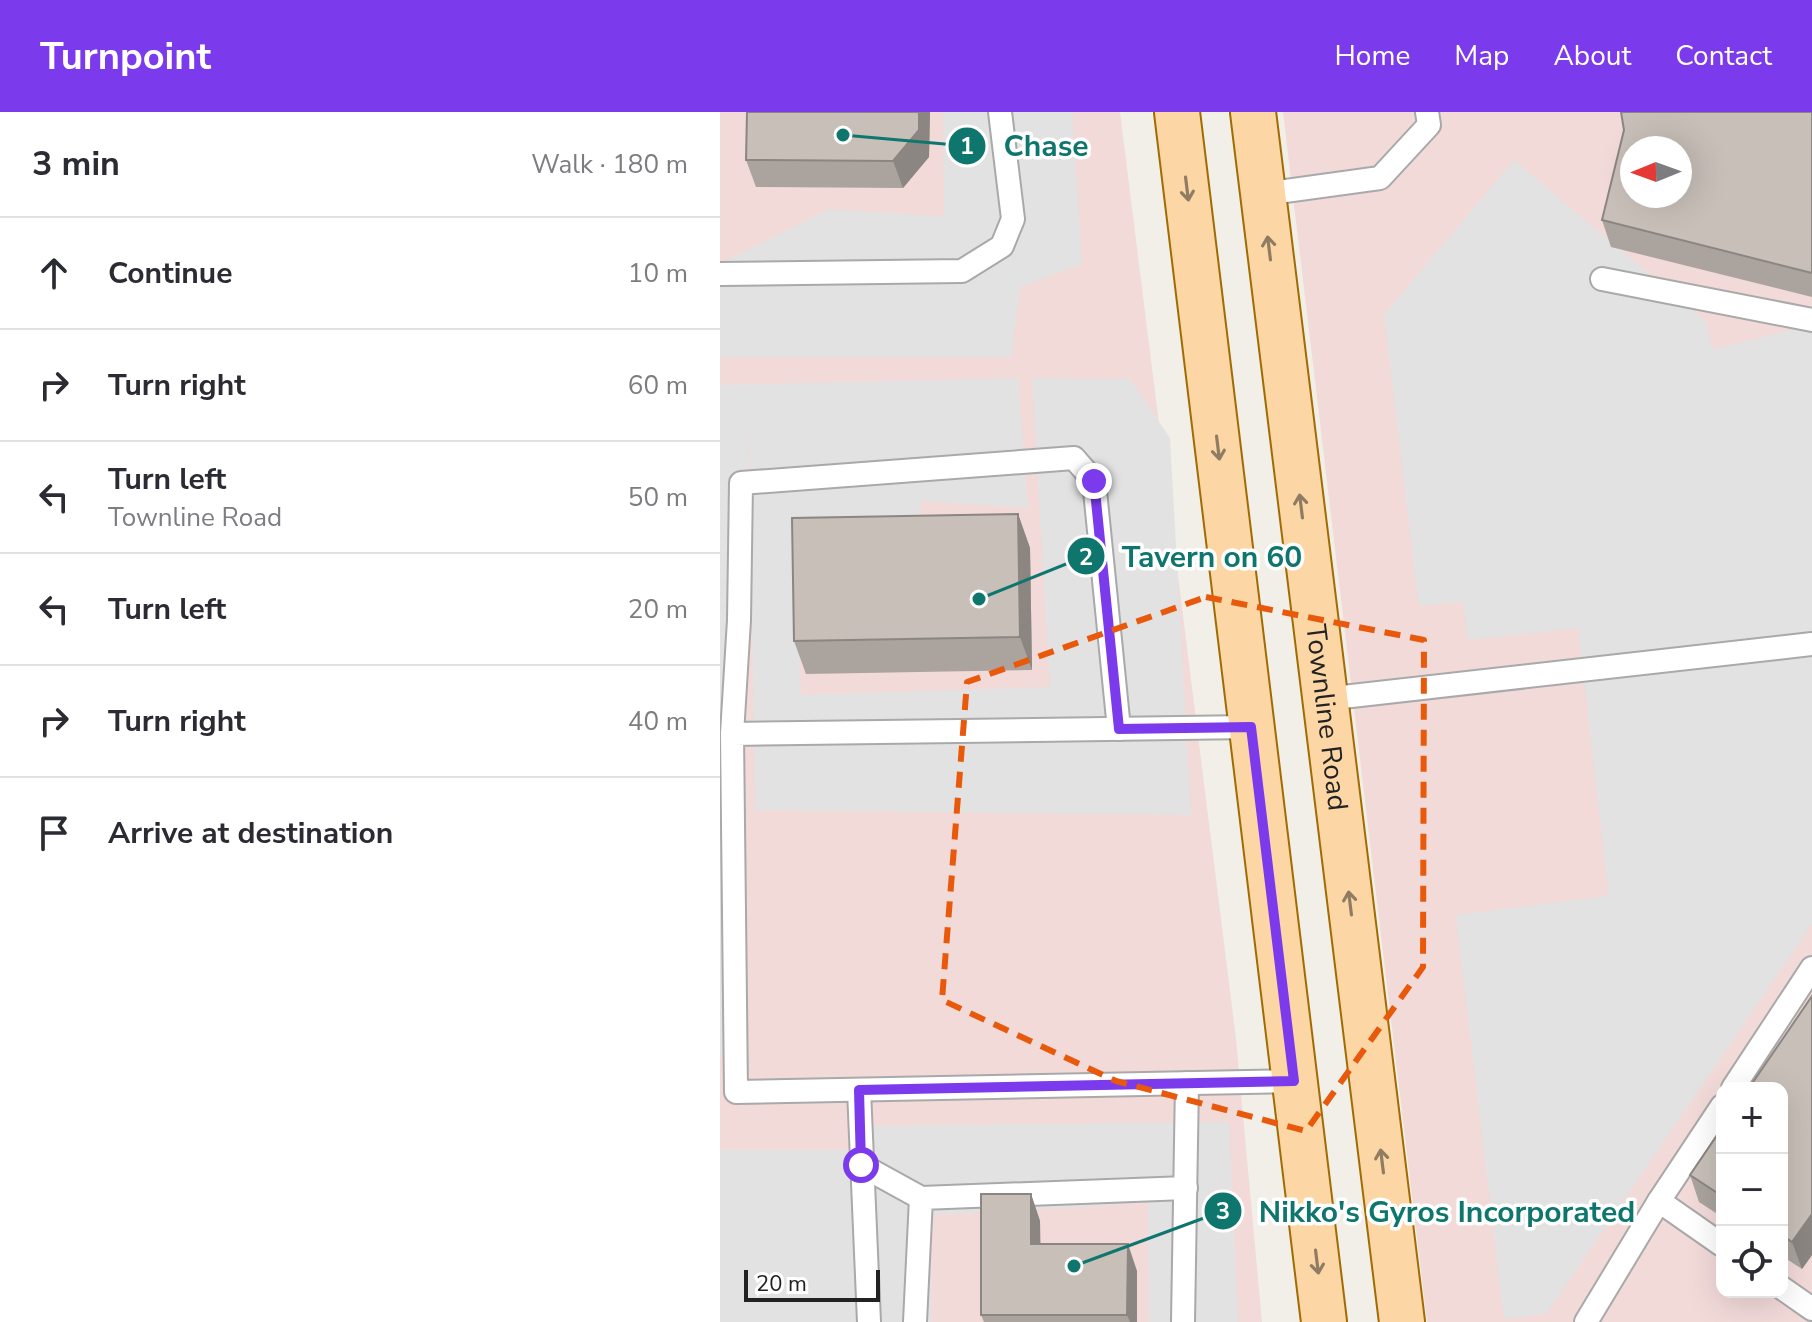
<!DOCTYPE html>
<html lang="en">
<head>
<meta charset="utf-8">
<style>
  body { margin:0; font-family:"Nunito Sans",sans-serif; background:#f2f2f3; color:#2b2b33 }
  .controls { position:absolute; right:24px; bottom:24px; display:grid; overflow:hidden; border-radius:16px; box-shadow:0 8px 32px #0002 }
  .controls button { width:72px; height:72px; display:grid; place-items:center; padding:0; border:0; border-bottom:2px solid #e1e1e2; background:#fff; color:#2b2b33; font:40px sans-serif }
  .compass { position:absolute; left:900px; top:24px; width:72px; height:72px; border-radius:50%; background:#fff; box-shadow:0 8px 32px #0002; rotate:269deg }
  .scale { position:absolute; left:24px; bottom:20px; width:136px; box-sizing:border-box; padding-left:8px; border:4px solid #222; border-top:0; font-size:22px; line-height:28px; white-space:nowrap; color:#222; -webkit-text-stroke:6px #fff; paint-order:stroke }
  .stop { position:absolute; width:24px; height:24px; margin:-18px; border:6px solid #7c3aed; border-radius:50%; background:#fff }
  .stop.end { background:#7c3aed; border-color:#fff; box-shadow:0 2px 8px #0008 }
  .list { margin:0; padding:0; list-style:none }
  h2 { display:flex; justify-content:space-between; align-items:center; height:104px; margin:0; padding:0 32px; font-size:34px }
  h2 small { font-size:26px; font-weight:400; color:#7c7c81 }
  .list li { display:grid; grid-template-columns:52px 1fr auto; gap:24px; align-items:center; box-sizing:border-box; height:112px; padding:0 32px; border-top:2px solid #e1e1e2 }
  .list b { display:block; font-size:30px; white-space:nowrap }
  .list p { margin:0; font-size:26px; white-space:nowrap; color:#7c7c81 }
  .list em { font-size:26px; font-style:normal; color:#7c7c81 }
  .icon { flex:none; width:44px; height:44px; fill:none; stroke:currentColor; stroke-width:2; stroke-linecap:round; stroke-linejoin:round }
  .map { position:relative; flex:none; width:1092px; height:1210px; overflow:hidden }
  header { display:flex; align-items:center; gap:48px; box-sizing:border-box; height:112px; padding:0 40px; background:#7c3aed; color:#fff }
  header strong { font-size:38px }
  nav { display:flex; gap:44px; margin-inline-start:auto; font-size:28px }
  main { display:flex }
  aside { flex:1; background:#fff }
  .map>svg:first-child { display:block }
  .commercial { fill:#f2dad9; fill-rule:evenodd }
  .parking { fill:#e2e2e2 }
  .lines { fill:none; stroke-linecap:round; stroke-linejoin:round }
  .service-casing { stroke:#a9a9a9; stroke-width:26 }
  .primary-casing { stroke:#a06b00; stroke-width:48 }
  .service { stroke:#fff; stroke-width:22 }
  .primary { stroke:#fcd6a4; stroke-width:44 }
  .wall { fill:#aba49e }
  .shaded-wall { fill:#8b8681 }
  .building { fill:#c7bfb8; stroke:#8b8681; stroke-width:2; fill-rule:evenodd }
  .oneway { stroke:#8f7c63 }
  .route { stroke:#7c3aed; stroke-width:10 }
  .marked { fill:none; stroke:#e8590c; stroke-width:6; stroke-dasharray:16 10; stroke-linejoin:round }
  .labels { text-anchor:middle; stroke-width:7; stroke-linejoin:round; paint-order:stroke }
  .street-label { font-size:28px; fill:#222; stroke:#fff }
  .leader { fill:none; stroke:#0f766e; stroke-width:3 }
  .callout-dot { fill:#0f766e; stroke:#fff; stroke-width:3 }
  .mark-label { font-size:24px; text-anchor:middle; font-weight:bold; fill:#fff }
  .callout-label { font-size:30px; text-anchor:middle; font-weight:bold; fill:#0f766e; stroke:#fff; stroke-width:7; stroke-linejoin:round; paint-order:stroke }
</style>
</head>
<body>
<header>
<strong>Turnpoint</strong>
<nav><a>Home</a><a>Map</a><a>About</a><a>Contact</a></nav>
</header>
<main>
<aside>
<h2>3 min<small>Walk · 180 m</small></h2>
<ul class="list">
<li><svg class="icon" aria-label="ahead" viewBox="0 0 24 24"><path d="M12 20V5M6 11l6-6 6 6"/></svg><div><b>Continue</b></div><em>10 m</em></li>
<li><svg class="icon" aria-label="right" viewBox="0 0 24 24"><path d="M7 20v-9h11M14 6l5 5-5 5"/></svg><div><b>Turn right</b></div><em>60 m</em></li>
<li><svg class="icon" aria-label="left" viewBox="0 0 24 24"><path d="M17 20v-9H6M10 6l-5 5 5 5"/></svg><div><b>Turn left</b><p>Townline Road</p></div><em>50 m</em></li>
<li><svg class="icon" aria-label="left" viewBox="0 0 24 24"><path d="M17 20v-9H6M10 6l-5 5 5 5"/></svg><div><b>Turn left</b></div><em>20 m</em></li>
<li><svg class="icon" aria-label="right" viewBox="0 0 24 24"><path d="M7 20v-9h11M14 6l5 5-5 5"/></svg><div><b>Turn right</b></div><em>40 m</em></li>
<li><svg class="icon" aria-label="arrive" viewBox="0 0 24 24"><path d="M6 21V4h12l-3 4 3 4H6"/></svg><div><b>Arrive at destination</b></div></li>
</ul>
</aside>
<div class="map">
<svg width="1092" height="1210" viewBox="0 0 1092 1210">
  <rect width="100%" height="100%" fill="#f2efe9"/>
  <!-- commercial -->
  <g class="commercial">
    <polygon points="0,0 400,0 516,927 542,1210 0,1210"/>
    <path d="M563 0H1092V1210H707ZM912 36H960V84H912ZM1002 976H1062V1180H1002Z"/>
  </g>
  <!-- parking -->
  <g class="parking">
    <polygon points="223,0 352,0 362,152 300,175 291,245 0,245 0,152 109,97 224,105"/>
    <polygon points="794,48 985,209 993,238 1092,212 1092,812 827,1201 784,1207 736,803 889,784 858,516 748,528 743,489 699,494 664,203"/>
    <polygon points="298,266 308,396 201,389 200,419 74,425 81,583 330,575 312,266 410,267 450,326 471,703 35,698 29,309 16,943 0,943 0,273"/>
    <polygon points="509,1010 518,1210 429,1210 428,1091 212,1103 212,1210 0,1210 0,1038 141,1038 140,1014"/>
  </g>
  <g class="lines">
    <defs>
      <g id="service">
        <polyline points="543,82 660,66 709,13 707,0"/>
        <polyline points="0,162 242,159 282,134 293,107 280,0"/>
        <polyline points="882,167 1092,208"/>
        <polyline points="605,587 1092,532"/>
        <polyline points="531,615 12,622 16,980 574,969"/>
        <polyline points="12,622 19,508 21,371 354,346 374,369 399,617"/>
        <polyline points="1013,976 1092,856"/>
        <polyline points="139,978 149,1210"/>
        <polyline points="141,1053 201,1086"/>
        <polyline points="939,1089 1002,994"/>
        <polyline points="1062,1176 1092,1197"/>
        <polyline points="195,1210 201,1086 466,1076"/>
        <polyline points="463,1210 467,971"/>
        <polyline points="866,1210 939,1089 1002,1133"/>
      </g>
      <g id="primary">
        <polyline points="457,0 604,1210"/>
        <path id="s1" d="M533 0 682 1210"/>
      </g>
    </defs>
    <!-- service casing -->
    <use href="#service" class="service-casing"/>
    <!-- primary casing -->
    <use href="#primary" class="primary-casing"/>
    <!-- service -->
    <use href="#service" class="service"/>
    <!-- primary -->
    <use href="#primary" class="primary"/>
  </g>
  <!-- wall -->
  <g class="wall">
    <polygon points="27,0 210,0 209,45 183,76 36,75 26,48"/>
    <polygon points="1092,0 1092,185 891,135 882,108 904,18"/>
    <polygon points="298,402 310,436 312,558 86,562 74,529"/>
    <polygon points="1092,884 1092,1143 1082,1157 1062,1144 1062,976"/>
    <polygon points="1002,1016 1002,1105 979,1090 970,1063"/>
    <polygon points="311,1082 320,1109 320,1132 417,1159 417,1210 264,1210 261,1203"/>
  </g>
  <!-- shaded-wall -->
  <g class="shaded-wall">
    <polygon points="199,0 210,0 209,45 183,76 173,49"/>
    <polygon points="298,402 310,436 312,558 300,525"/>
    <polygon points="311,1082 320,1109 321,1159 311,1132"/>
    <polygon points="1092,1102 1092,1143 1082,1157 1072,1130"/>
    <polygon points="408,1132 417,1159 417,1210 410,1210 407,1203"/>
  </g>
  <!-- building -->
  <g class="building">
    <polygon points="27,0 199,0 199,18 173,49 26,48"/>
    <path d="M901 0H1092V161L882 108 904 18ZM912 36H960V84H912Z"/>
    <polygon points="298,402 300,525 74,529 72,406"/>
    <polygon points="1092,884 1092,1102 1072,1130 1062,1123 1062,976 1029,976"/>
    <polygon points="1002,1016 1002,1084 970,1063"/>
    <polygon points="261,1082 311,1082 311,1132 408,1132 407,1203 261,1203"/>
  </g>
  <!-- one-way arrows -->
  <defs><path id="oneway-shaft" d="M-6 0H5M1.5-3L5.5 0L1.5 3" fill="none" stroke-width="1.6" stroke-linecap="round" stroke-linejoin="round" transform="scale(2)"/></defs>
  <g class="oneway">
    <use href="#oneway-shaft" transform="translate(467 77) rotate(83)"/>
    <use href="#oneway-shaft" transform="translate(549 136) rotate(-97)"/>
    <use href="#oneway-shaft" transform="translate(498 336) rotate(83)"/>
    <use href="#oneway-shaft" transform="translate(581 394) rotate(-97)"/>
    <use href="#oneway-shaft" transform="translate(630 791) rotate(-97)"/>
    <use href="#oneway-shaft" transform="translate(662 1049) rotate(-97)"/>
    <use href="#oneway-shaft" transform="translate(597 1150) rotate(83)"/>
  </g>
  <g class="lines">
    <!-- route -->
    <polyline class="route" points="141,1053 139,978 574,969 531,615 399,617 374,369"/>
  </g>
  <!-- marked area -->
  <path class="marked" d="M486 485 704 528 703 855 586 1019 396 969 222 888 247 570Z"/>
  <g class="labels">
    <!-- street labels -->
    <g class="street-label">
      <text dy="10" stroke="none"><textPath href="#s1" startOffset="610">Townline Road</textPath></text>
    </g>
  </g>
  <!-- callouts -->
  <path class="leader" d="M123 23L247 34M259 487L366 444M354 1154L503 1099"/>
  <g class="callout-dot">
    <circle cx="123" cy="23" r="8"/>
    <circle cx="259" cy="487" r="8"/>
    <circle cx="354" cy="1154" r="8"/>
    <circle cx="247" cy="34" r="20"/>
    <circle cx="366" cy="444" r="20"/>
    <circle cx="503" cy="1099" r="20"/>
  </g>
  <g class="mark-label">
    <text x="247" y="42">1</text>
    <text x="366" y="453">2</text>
    <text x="503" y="1107">3</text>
  </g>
  <g class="callout-label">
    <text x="326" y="44">Chase</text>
    <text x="492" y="455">Tavern on 60</text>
    <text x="727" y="1110">Nikko's Gyros Incorporated</text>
  </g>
</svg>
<div class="controls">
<button>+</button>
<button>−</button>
<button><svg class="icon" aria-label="locate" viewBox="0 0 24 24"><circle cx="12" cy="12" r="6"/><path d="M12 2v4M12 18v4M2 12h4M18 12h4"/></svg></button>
</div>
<svg class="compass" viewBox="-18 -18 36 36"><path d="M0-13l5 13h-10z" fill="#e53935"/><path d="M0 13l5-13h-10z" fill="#7c7c81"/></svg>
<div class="scale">20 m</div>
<div class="stop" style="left:141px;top:1053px"></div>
<div class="stop end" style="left:374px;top:369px"></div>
</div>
</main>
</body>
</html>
